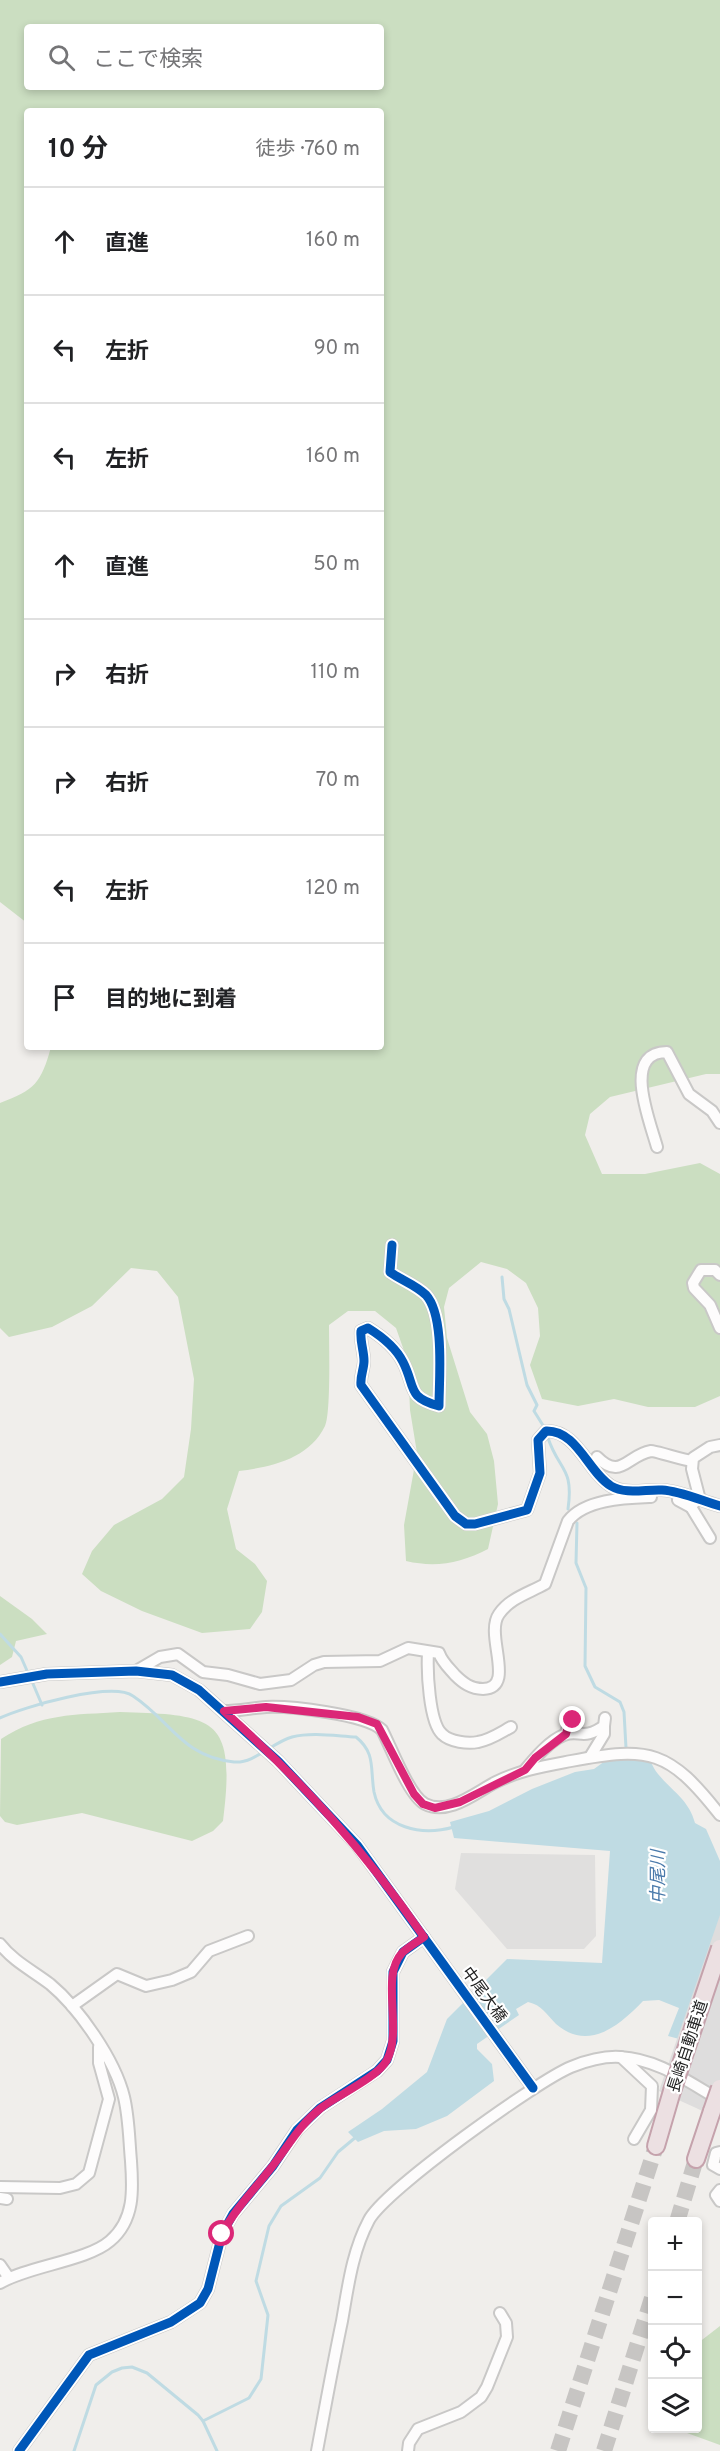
<!DOCTYPE html>
<html lang="ja">
<head>
<meta charset="utf-8">
<style>
  body { margin:0; font-family:Overpass,"Noto Sans JP",sans-serif; background:#f2f2f2; color:#202124 }
  .controls { position:absolute; right:18px; bottom:18px; display:grid; overflow:hidden; border-radius:6px; box-shadow:0 3px 9px #0003 }
  .controls button { width:54px; height:54px; display:grid; place-items:center; padding:0; border:0; border-bottom:2px solid #e0e0e0; background:#fff; color:#202124; font:30px sans-serif }
  .stop { position:absolute; width:18px; height:18px; margin:-14px; border:4px solid #db2777; border-radius:50%; background:#fff }
  .stop.end { background:#db2777; border-color:#fff; box-shadow:0 2px 6px #0008 }
  .list { margin:0; padding:0; list-style:none }
  h2 { display:flex; justify-content:space-between; align-items:center; height:78px; margin:0; padding:0 24px; font-size:26px }
  h2 small { font-size:20px; font-weight:400; color:#757577 }
  .list li { display:grid; grid-template-columns:39px 1fr auto; gap:18px; align-items:center; box-sizing:border-box; height:108px; padding:0 24px; border-top:2px solid #e0e0e0 }
  .list b { display:block; font-size:22px; white-space:nowrap }
  .list em { font-size:20px; font-style:normal; color:#757577 }
  .icon { flex:none; width:33px; height:33px; fill:none; stroke:currentColor; stroke-width:2; stroke-linecap:round; stroke-linejoin:round }
  .map { position:relative; flex:none; width:720px; height:2451px; overflow:hidden }
  .search { position:absolute; background:#fff; box-shadow:0 3px 9px #0003; left:24px; top:24px; width:360px; height:66px; display:flex; align-items:center; gap:15px; box-sizing:border-box; padding:0 21px; border-radius:6px; color:#757577; font-size:22px }
  .panel { position:absolute; background:#fff; box-shadow:0 3px 9px #0003; left:24px; top:108px; width:360px; height:942px; border-radius:6px }
  .map>svg:first-child { display:block }
  .forest { fill:#cbdec1; fill-rule:evenodd }
  .parking { fill:#e0dfde }
  .water { fill:#bfdbe3 }
  .pier { fill:#dedddd }
  .lines { fill:none; stroke-linecap:round; stroke-linejoin:round }
  .stream { stroke:#bfdbe3; stroke-width:3 }
  .highway-tunnel { stroke:#c7c5c3; stroke-width:16; stroke-dasharray:16 8; stroke-linecap:butt }
  .minor-casing { stroke:#c9c8c7; stroke-width:14 }
  .highway-casing { stroke:#c5a2ac; stroke-width:20 }
  .minor { stroke:#fdfcfc; stroke-width:10 }
  .highway { stroke:#ece0e2; stroke-width:16 }
  .highway-bridge-casing { stroke:#c5a2ac; stroke-width:20; stroke-linecap:butt }
  .highway-bridge { stroke:#ece0e2; stroke-width:16 }
  .cycleway-casing { stroke:#fff; stroke-width:13 }
  .cycleway { stroke:#0057b8; stroke-width:9 }
  .route { stroke:#db2777; stroke-width:8 }
  .labels { text-anchor:middle; stroke-width:4.5; stroke-linejoin:round; paint-order:stroke }
  .street-label { font-size:16px; fill:#222; stroke:#fff }
  .water-label { font-size:18px; font-style:italic; fill:#4a7aab; stroke:#fff }
</style>
</head>
<body>
<div class="map">
<svg width="720" height="2451" viewBox="0 0 720 2451">
  <rect width="100%" height="100%" fill="#f0eeeb"/>
  <!-- forest -->
  <g class="forest">
    <path d="M0 0H720V1074H706L610 1097 590 1114 585 1135 602 1174H645L700 1163 720 1174V1396L695 1407H648L614 1399 578 1406 542 1399 530 1365 540 1336 538 1308 526 1283 507 1269 481 1262 449 1288 444 1307 447 1338 470 1412 487 1434 494 1461 498 1504 488 1549C461 1563 436 1568 406 1561L404 1525 417 1453 410 1410 408 1362 396 1328 375 1311H348L329 1325C329 1343 331 1414 325 1426 309 1459 271 1467 239 1471L227 1509 236 1549 255 1564 267 1581 262 1612 250 1629 202 1633 142 1611 101 1591 82 1574 92 1551 114 1525 162 1499 184 1477 191 1429 194 1379 178 1297 157 1271 131 1268 92 1306 52 1327 9 1337 0 1328V1103C35 1090 41 1083 51 1047H381V111H27V923L0 902ZM27 27H381V87H27Z"/>
    <polygon points="0,1596 32,1619 47,1634 16,1641 12,1657 0,1665"/>
    <path d="M120 1712C216 1715 236 1717 223 1821L213 1831 192 1841 82 1813 17 1825 5 1822 0 1816 1 1739C41 1713 74 1715 120 1712Z"/>
    <polygon points="720,2326 720,2445 687,2433 685,2429 698,2428 698,2343"/>
  </g>
  <!-- parking -->
  <polygon class="parking" points="461,1853 595,1855 596,1936 584,1949 507,1949 455,1889"/>
  <!-- water -->
  <path class="water" d="M623 1748C630 1748 635 1747 641 1751 650 1756 652 1767 658 1774 672 1791 689 1800 695 1823L706 1829 720 1861V2050L668 2036 679 2008 659 2000 643 2001C619 2026 588 2052 556 2024 546 2014 542 2005 528 2002L516 2009 519 2015 477 2044V2049L492 2064 494 2081 447 2116 416 2129 384 2131 358 2142 348 2132 382 2109 427 2072 447 2019 507 1959 602 1963 610 1851 454 1838 450 1822 489 1811 532 1789 575 1772 594 1769Z"/>
  <!-- pier -->
  <polygon class="pier" points="720,1915 720,2119 659,2091"/>
  <g class="lines">
    <!-- stream -->
    <g class="stream">
      <polyline points="502,1277 504,1299 509,1309 527,1385 537,1405 534,1411 544,1427"/>
      <path d="M548 1438C559 1471 574 1467 568 1509"/>
      <polyline points="577,1523 576,1563 586,1588 585,1666 595,1687 620,1702 624,1712 626,1748"/>
      <polyline points="0,1634 21,1657 28,1673"/>
      <polyline points="31,1679 42,1705"/>
      <path d="M0 1718C23 1707 112 1681 133 1696 171 1721 182 1757 234 1762 254 1764 273 1742 292 1737 312 1732 336 1736 356 1737 376 1753 370 1769 374 1792 382 1829 422 1836 454 1827"/>
      <polyline points="203,2421 249,2398 261,2379 268,2315 256,2281 269,2226 281,2206 320,2178 338,2152 356,2137"/>
      <polyline points="74,2451 96,2385 112,2372 122,2368 132,2367 147,2373 198,2415 203,2421 217,2451"/>
    </g>
    <!-- highway-tunnel -->
    <g class="highway-tunnel">
      <polyline points="677,2222 696,2159"/>
      <polyline points="558,2451 656,2146"/>
      <polyline points="604,2451 652,2298"/>
    </g>
    <defs>
      <g id="minor">
        <path d="M657 1147C650 1121 621 1052 667 1052L689 1094 712 1111 720 1123"/>
        <path d="M392 1245 390 1272C401 1280 416 1285 426 1295 445 1316 439 1379 439 1406 406 1397 416 1387 403 1362 396 1348 381 1336 368 1328L361 1331C360 1342 364 1351 364 1361 364 1369 360 1376 361 1385L455 1516 466 1524H475L527 1510 540 1473 538 1440 546 1431C577 1430 588 1472 611 1486 626 1495 646 1489 662 1490 681 1491 702 1501 720 1506"/>
        <polyline points="720,1275 715,1270 701,1270 693,1283 694,1288 710,1305 720,1328"/>
        <path d="M597 1457C621 1481 627 1455 651 1451 656 1451 683 1460 692 1461"/>
        <polyline points="678,1500 691,1507 699,1496 692,1469 693,1458 710,1447 720,1445"/>
        <polyline points="691,1507 710,1538"/>
        <path d="M428 1653C427 1671 429 1722 442 1734 450 1742 468 1744 478 1742 490 1740 500 1733 511 1727"/>
        <path d="M136 1671 160 1657 178 1654 203 1672 228 1675 260 1684 291 1680 314 1665 324 1662 380 1661 408 1648 439 1653C442 1662 449 1668 455 1675 463 1683 471 1689 483 1689 517 1688 484 1635 499 1614 510 1598 529 1593 545 1584L568 1521C585 1499 625 1498 651 1497"/>
        <polyline points="0,1682 47,1674 136,1671 172,1675 199,1690 278,1761 357,1845 533,2088"/>
        <path d="M224 1711C238 1711 252 1708 266 1707 289 1706 366 1714 382 1730 391 1747 409 1796 425 1804 449 1816 476 1792 496 1782 520 1770 545 1766 571 1761 650 1746 669 1750 720 1815"/>
        <polyline points="566,1734 568,1726 575,1717"/>
        <polyline points="590,1757 604,1734 604,1726"/>
        <path d="M525 1770C535 1758 549 1741 564 1735 579 1729 583 1741 604 1726L605 1718"/>
        <path d="M0 1944C13 1961 33 1971 50 1984 79 2008 115 2060 124 2097 129 2118 129 2139 131 2161 133 2189 135 2220 110 2241 87 2261 28 2266 0 2283"/>
        <polyline points="72,2006 117,1974 146,1986 172,1980 191,1972 209,1951 248,1936"/>
        <polyline points="621,2057 652,2086 651,2110 634,2139"/>
        <polyline points="720,2152 716,2153 713,2165 720,2169"/>
        <polyline points="0,2187 60,2188 76,2184 89,2173 109,2099 99,2063 99,2047"/>
        <polyline points="720,2190 716,2195 720,2201"/>
        <polyline points="0,2198 7,2199"/>
        <polyline points="0,2265 9,2278"/>
        <polyline points="19,2451 89,2355 171,2322 200,2303 208,2289 222,2234 233,2214 273,2166 297,2130 320,2108 377,2071 387,2060 393,2041 393,1972 403,1952 424,1937"/>
        <path d="M317 2451C325 2408 333 2364 342 2321 348 2287 352 2252 369 2220 385 2190 537 2081 571 2067 586 2061 604 2056 620 2057 658 2059 688 2082 720 2100"/>
        <polyline points="408,2451 409,2443 418,2429 461,2412 481,2397 487,2387 507,2337 506,2323 500,2313"/>
      </g>
      <g id="highway">
        <polyline points="656,2146 672,2091"/>
        <polyline points="696,2159 712,2111"/>
      </g>
    </defs>
    <!-- minor casing -->
    <use href="#minor" class="minor-casing"/>
    <!-- highway casing -->
    <use href="#highway" class="highway-casing"/>
    <!-- minor -->
    <use href="#minor" class="minor"/>
    <!-- highway -->
    <use href="#highway" class="highway"/>
    <defs>
      <g id="highway-bridge">
        <polyline points="672,2091 720,1948"/>
        <polyline points="712,2111 720,2088"/>
      </g>
    </defs>
    <!-- highway-bridge casing -->
    <use href="#highway-bridge" class="highway-bridge-casing"/>
    <!-- highway-bridge -->
    <use href="#highway-bridge" class="highway-bridge"/>
    <defs>
      <g id="cycleway">
        <path d="M392 1245 390 1272C401 1280 416 1285 426 1295 445 1316 439 1379 439 1406 406 1397 416 1387 403 1362 396 1348 381 1336 368 1328L361 1331C360 1342 364 1351 364 1361 364 1369 360 1376 361 1385L455 1516 466 1524H475L527 1510 540 1473 538 1440 546 1431C577 1430 588 1472 611 1486 626 1495 646 1489 662 1490 681 1491 702 1501 720 1506"/>
        <polyline points="0,1682 47,1674 136,1671 172,1675 199,1690 278,1761 357,1845 533,2088"/>
        <polyline points="19,2451 89,2355 171,2322 200,2303 208,2289 222,2234 233,2214 273,2166 297,2130 320,2108 377,2071 387,2060 393,2041 393,1972 403,1952 424,1937"/>
      </g>
    </defs>
    <!-- cycleway casing -->
    <use href="#cycleway" class="cycleway-casing"/>
    <!-- cycleway -->
    <use href="#cycleway" class="cycleway"/>
  </g>
  <g class="lines">
    <!-- route -->
    <path class="route" d="M222 2234C235 2209 254 2190 271 2168 288 2147 299 2125 321 2108 338 2095 377 2078 387 2060 403 2030 380 1976 402 1953 408 1947 417 1942 424 1937 363 1849 304 1783 224 1711L266 1707 358 1717 377 1724 414 1794 423 1804 435 1808 460 1802 525 1770 535 1758 566 1734 568 1726 573 1720"/>
  </g>
  <g class="labels">
    <!-- street labels -->
    <g class="street-label">
      <text transform="translate(485 1994) rotate(54)" y="6">中尾大橋</text>
      <text transform="translate(687 2046) rotate(-72)" y="6">長崎自動車道</text>
    </g>
    <!-- water labels -->
    <g class="water-label">
      <text transform="translate(658 1877) rotate(-90)" y="6">中尾川</text>
    </g>
  </g>
</svg>
<div class="controls">
<button>+</button>
<button>−</button>
<button><svg class="icon" aria-label="locate" viewBox="0 0 24 24"><circle cx="12" cy="12" r="6"/><path d="M12 2v4M12 18v4M2 12h4M18 12h4"/></svg></button>
<button><svg class="icon" aria-label="layers" viewBox="0 0 24 24"><path d="M12 4l9 5-9 5-9-5zM3 14l9 5 9-5"/></svg></button>
</div>
<div class="stop" style="left:222px;top:2234px"></div>
<div class="stop end" style="left:573px;top:1720px"></div>
<div class="search"><svg class="icon" aria-label="search" viewBox="0 0 24 24"><circle cx="10" cy="10" r="6"/><path d="M15 15l6 6"/></svg>ここで検索</div>
<section class="panel">
<h2>10 分<small>徒歩 · 760 m</small></h2>
<ul class="list">
<li><svg class="icon" aria-label="ahead" viewBox="0 0 24 24"><path d="M12 20V5M6 11l6-6 6 6"/></svg><div><b>直進</b></div><em>160 m</em></li>
<li><svg class="icon" aria-label="left" viewBox="0 0 24 24"><path d="M17 20v-9H6M10 6l-5 5 5 5"/></svg><div><b>左折</b></div><em>90 m</em></li>
<li><svg class="icon" aria-label="left" viewBox="0 0 24 24"><path d="M17 20v-9H6M10 6l-5 5 5 5"/></svg><div><b>左折</b></div><em>160 m</em></li>
<li><svg class="icon" aria-label="ahead" viewBox="0 0 24 24"><path d="M12 20V5M6 11l6-6 6 6"/></svg><div><b>直進</b></div><em>50 m</em></li>
<li><svg class="icon" aria-label="right" viewBox="0 0 24 24"><path d="M7 20v-9h11M14 6l5 5-5 5"/></svg><div><b>右折</b></div><em>110 m</em></li>
<li><svg class="icon" aria-label="right" viewBox="0 0 24 24"><path d="M7 20v-9h11M14 6l5 5-5 5"/></svg><div><b>右折</b></div><em>70 m</em></li>
<li><svg class="icon" aria-label="left" viewBox="0 0 24 24"><path d="M17 20v-9H6M10 6l-5 5 5 5"/></svg><div><b>左折</b></div><em>120 m</em></li>
<li><svg class="icon" aria-label="arrive" viewBox="0 0 24 24"><path d="M6 21V4h12l-3 4 3 4H6"/></svg><div><b>目的地に到着</b></div></li>
</ul>
</section>
</div>
</body>
</html>
